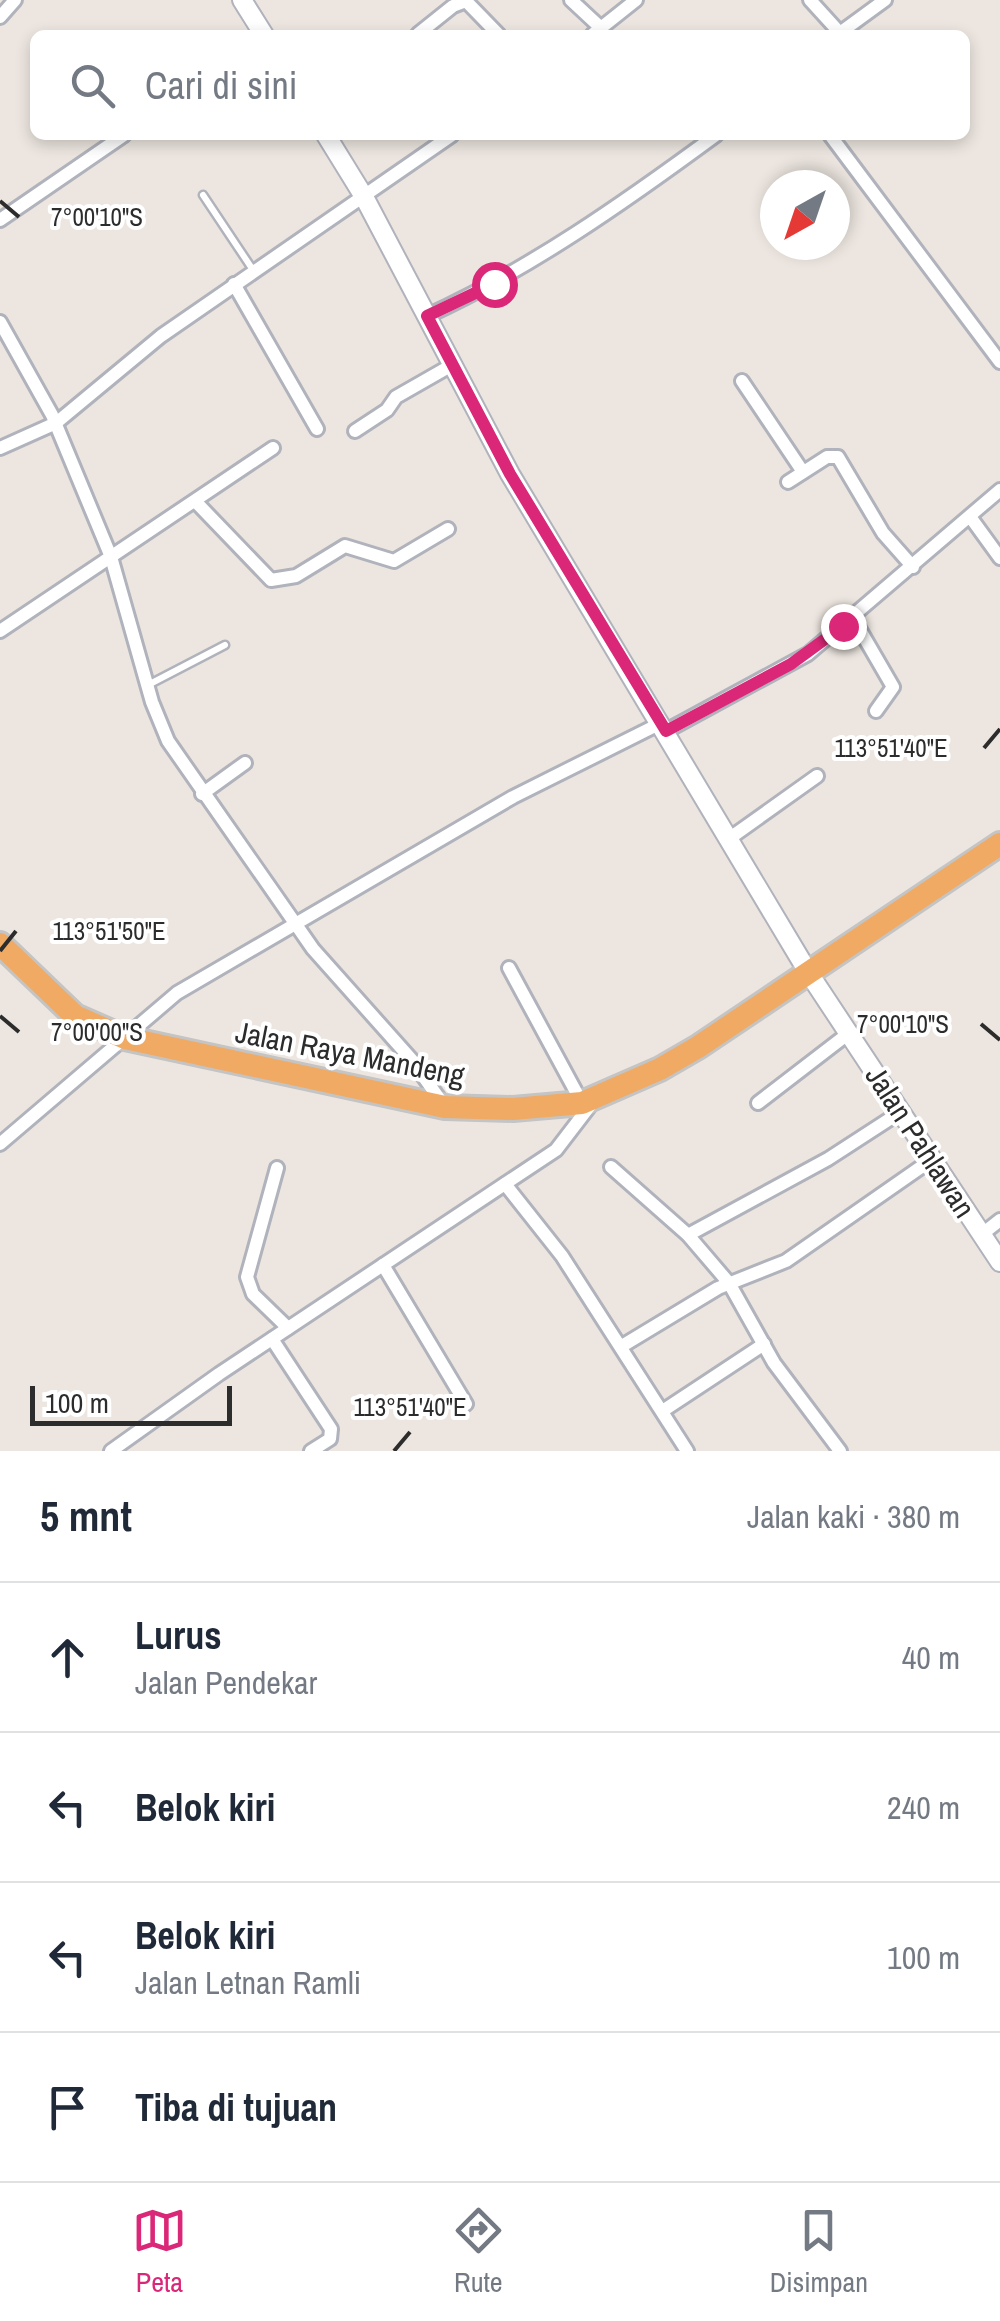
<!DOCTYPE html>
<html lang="id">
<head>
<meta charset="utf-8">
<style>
  body { margin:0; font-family:"Archivo Narrow",sans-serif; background:#f6f6f7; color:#1f2937 }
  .compass { position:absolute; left:760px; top:170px; width:90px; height:90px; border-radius:50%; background:#fff; box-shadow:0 5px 15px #0003; rotate:220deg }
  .scale { position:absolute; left:30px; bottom:25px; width:202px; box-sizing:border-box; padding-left:10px; border:5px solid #2c2c2c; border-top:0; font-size:28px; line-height:35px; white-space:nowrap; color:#2c2c2c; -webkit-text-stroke:8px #fff; paint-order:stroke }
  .stop { position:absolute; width:30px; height:30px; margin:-22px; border:8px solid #db2777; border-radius:50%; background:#fff }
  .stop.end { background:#db2777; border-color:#fff; box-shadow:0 2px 10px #0008 }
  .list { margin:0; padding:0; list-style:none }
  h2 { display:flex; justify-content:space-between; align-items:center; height:130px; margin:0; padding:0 40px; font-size:42px }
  h2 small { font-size:32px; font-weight:400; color:#747a83 }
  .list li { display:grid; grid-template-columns:65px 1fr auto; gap:30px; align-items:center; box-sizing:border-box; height:150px; padding:0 40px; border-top:2px solid #e0e1e3 }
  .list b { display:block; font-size:38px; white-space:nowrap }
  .list p { margin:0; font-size:32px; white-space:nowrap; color:#747a83 }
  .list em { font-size:32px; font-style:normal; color:#747a83 }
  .icon { flex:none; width:55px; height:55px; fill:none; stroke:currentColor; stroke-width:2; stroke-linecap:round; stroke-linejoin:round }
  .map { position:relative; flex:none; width:1000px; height:1451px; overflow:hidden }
  .search { position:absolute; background:#fff; box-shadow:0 5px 15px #0003; left:30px; right:30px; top:30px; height:110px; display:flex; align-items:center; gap:25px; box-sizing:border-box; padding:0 35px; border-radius:15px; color:#747a83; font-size:38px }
  .sheet { height:730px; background:#fff }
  nav { display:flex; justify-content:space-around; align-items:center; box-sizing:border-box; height:140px; border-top:2px solid #e0e1e3; background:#fff; font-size:28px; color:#747a83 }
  nav a { display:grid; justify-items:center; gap:5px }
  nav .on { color:#db2777 }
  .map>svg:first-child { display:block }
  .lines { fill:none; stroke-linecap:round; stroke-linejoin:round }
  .service-casing { stroke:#b0b3bc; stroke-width:11 }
  .minor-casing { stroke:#b0b3bc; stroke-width:18 }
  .secondary-casing { stroke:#b0b3bc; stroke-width:22 }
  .trunk-casing { stroke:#c4c4c4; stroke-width:28 }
  .service { stroke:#fff; stroke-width:6 }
  .minor { stroke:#fff; stroke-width:12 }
  .secondary { stroke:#fff; stroke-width:18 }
  .trunk { stroke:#f0aa64; stroke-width:22 }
  .route { stroke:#db2777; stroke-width:12 }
  .ticks { fill:none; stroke:#2c2c2c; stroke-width:4 }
  .labels { text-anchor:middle; stroke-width:8; stroke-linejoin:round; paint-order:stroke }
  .street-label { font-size:30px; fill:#2c2c2c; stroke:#fff }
  .ticks-label { font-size:25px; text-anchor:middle; fill:#2c2c2c; stroke:#fff; stroke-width:8; stroke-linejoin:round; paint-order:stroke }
</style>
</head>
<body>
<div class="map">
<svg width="1000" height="1451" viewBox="0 0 1000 1451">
  <rect width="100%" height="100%" fill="#ede6e0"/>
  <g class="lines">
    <defs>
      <g id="service">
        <polyline points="203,195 253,270"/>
        <polyline points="148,685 225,645"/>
      </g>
      <g id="minor">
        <polyline points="571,0 601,28"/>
        <polyline points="810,0 840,33"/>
        <polyline points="0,17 15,0"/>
        <polyline points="418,34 453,6 466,1 499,35"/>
        <polyline points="592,35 636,0"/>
        <polyline points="837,35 885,0"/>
        <polyline points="830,135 1000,362"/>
        <polyline points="0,220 124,135"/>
        <polyline points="234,284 317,429"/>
        <path d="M427 316C530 269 625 202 716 135"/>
        <polyline points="0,322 52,415 111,557 152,702 168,741 313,949 411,1059 443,1104"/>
        <polyline points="742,381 803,472"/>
        <polyline points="355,431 387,410 396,397 452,365"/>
        <polyline points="0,448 56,423 161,336 452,135"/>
        <polyline points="788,482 827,457 838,457 883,533 913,567"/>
        <polyline points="195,501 271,580 296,576 345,546 394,561 448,529"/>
        <polyline points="971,518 1000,558"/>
        <polyline points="853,618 893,687 876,711"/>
        <polyline points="0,631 273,448"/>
        <polyline points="666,731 808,654 1000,490"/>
        <polyline points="202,794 245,763"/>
        <polyline points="730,838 817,776"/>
        <polyline points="509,968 582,1103"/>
        <polyline points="758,1103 849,1033"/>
        <polyline points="0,1144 177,993 513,797 661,723"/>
        <polyline points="611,1167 688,1235 729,1283 774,1363 840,1451"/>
        <polyline points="277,1168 247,1277 253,1294 288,1328"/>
        <polyline points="505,1184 562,1256 687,1451"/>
        <polyline points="688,1235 828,1159 902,1111"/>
        <polyline points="981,1235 1000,1220"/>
        <polyline points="383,1265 466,1404"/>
        <polyline points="272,1339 331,1429 330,1439 311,1451"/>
        <polyline points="622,1346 718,1288 786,1261 934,1158"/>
        <polyline points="664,1410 764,1344"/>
        <polyline points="111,1451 219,1374 556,1150 592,1103"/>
      </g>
      <g id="secondary">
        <polyline points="242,0 264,35"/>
        <polyline points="326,135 363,195 510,474 808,972 1000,1262"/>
      </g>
      <polyline id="trunk" points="0,944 75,1016 125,1038 445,1107 513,1109 582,1103 660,1069 698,1047 1000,844"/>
    </defs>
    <!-- service casing -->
    <use href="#service" class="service-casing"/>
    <!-- minor casing -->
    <use href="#minor" class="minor-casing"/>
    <!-- secondary casing -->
    <use href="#secondary" class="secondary-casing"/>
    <!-- trunk casing -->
    <use href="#trunk" class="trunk-casing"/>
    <!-- service -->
    <use href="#service" class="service"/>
    <!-- minor -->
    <use href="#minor" class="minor"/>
    <!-- secondary -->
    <use href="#secondary" class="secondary"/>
    <!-- trunk -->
    <use href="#trunk" class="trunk"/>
  </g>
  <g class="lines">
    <!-- route -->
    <polyline class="route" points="494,284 427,316 510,474 666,731 791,664 843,626"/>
  </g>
  <!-- ticks -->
  <path class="ticks" d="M0 201 19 217M984 748 1000 729M0 951 16 931M0 1016 19 1032M981 1024 1000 1040M394 1451 410 1432"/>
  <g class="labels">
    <!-- street labels -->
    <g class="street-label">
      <text transform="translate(350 1054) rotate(11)" y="10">Jalan Raya Mandeng</text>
      <text transform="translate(920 1142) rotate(57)" y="10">Jalan Pahlawan</text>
    </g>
  </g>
  <g class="ticks-label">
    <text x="97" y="226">7°00'10"S</text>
    <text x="891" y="757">113°51'40"E</text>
    <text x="109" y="940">113°51'50"E</text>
    <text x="903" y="1033">7°00'10"S</text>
    <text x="97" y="1041">7°00'00"S</text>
    <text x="410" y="1416">113°51'40"E</text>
  </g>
</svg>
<svg class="compass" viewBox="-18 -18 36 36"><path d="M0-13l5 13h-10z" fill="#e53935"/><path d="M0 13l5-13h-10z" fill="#747a83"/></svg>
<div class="scale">100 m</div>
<div class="stop" style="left:494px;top:284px"></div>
<div class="stop end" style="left:843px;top:626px"></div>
<div class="search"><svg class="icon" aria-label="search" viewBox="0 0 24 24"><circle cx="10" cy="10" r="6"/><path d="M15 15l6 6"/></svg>Cari di sini</div>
</div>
<section class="sheet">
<h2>5 mnt<small>Jalan kaki · 380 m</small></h2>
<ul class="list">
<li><svg class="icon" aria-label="ahead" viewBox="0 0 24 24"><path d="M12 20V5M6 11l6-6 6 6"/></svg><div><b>Lurus</b><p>Jalan Pendekar</p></div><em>40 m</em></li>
<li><svg class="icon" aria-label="left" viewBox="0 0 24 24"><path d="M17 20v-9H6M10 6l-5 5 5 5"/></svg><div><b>Belok kiri</b></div><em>240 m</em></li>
<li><svg class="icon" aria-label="left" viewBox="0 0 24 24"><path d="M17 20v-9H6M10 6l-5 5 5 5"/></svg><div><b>Belok kiri</b><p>Jalan Letnan Ramli</p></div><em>100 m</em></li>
<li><svg class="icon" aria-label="arrive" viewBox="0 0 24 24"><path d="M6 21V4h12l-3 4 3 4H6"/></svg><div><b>Tiba di tujuan</b></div></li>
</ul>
</section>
<nav>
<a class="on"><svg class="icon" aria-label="map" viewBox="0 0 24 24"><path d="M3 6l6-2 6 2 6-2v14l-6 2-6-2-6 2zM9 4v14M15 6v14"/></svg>Peta</a>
<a><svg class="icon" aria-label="directions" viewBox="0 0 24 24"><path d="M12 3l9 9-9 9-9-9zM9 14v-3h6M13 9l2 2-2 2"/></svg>Rute</a>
<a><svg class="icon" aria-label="saved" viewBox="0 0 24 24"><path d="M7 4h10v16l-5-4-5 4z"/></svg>Disimpan</a>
</nav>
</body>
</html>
